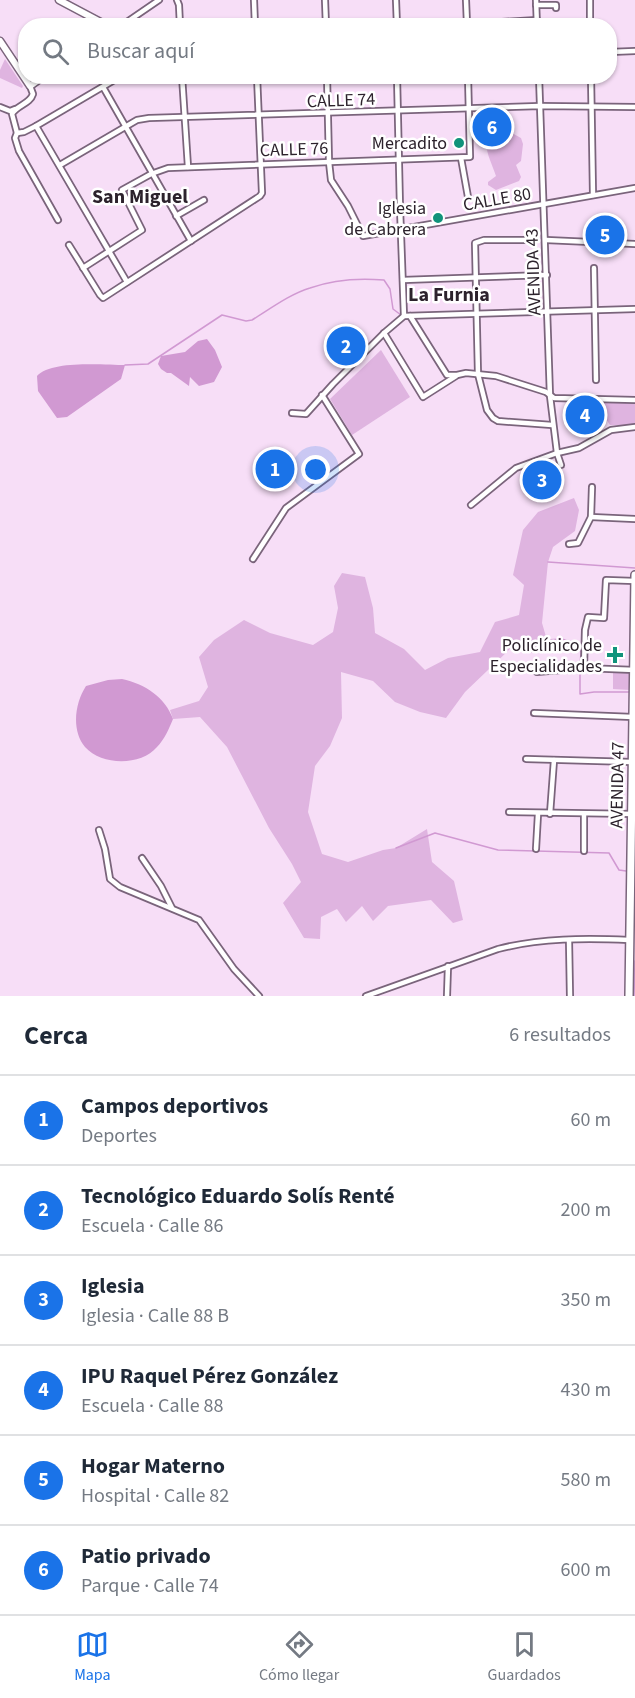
<!DOCTYPE html>
<html lang="es">
<head>
<meta charset="utf-8">
<style>
  body { margin:0; font-family:"Source Sans 3",sans-serif; background:#f6f6f7; color:#1f2937 }
  .you { position:absolute; left:316px; top:470px; width:21px; height:21px; margin:-15px; border:4px solid #fff; border-radius:50%; background:#1a73e8; box-shadow:0 0 0 9px #1a73e833 }
  .badge { display:grid; place-items:center; width:39px; height:39px; border-radius:50%; background:#1a73e8; color:#fff; font-size:20px; font-weight:700 }
  .pin { position:absolute; translate:-50% -50%; border:3px solid #fff; box-shadow:0 2px 6px #0006 }
  .list { margin:0; padding:0; list-style:none }
  h2 { display:flex; justify-content:space-between; align-items:center; height:78px; margin:0; padding:0 24px; font-size:26px }
  h2 small { font-size:20px; font-weight:400; color:#747a83 }
  .list li { display:grid; grid-template-columns:39px 1fr auto; gap:18px; align-items:center; box-sizing:border-box; height:90px; padding:0 24px; border-top:2px solid #e0e1e3 }
  .list b { display:block; font-size:22px; white-space:nowrap }
  .list p { margin:0; font-size:20px; white-space:nowrap; color:#747a83 }
  .list em { font-size:20px; font-style:normal; color:#747a83 }
  .icon { flex:none; width:33px; height:33px; fill:none; stroke:currentColor; stroke-width:2; stroke-linecap:round; stroke-linejoin:round }
  .map { position:relative; flex:none; width:635px; height:996px; overflow:hidden }
  .search { position:absolute; background:#fff; box-shadow:0 2px 4px #0004; left:18px; right:18px; top:18px; height:66px; display:flex; align-items:center; gap:15px; box-sizing:border-box; padding:0 21px; border-radius:24px; color:#747a83; font-size:22px }
  .sheet { height:618px; background:#fff }
  nav { display:flex; justify-content:space-around; align-items:center; box-sizing:border-box; height:84px; border-top:2px solid #e0e1e3; background:#fff; font-size:16px; color:#747a83 }
  nav a { display:grid; justify-items:center; gap:3px }
  nav .on { color:#1a73e8 }
  .map>svg:first-child { display:block }
  .green { fill:#dfb4e0 }
  .water { fill:#d199d2 }
  .lines { fill:none; stroke-linecap:round; stroke-linejoin:round }
  .stream { stroke:#d199d2; stroke-width:1.5 }
  .street-casing { stroke:#7a647b; stroke-width:8 }
  .secondary-casing { stroke:#7a647b; stroke-width:9 }
  .primary-casing { stroke:#7a647b; stroke-width:10 }
  .street { stroke:#fff; stroke-width:4.5 }
  .secondary { stroke:#fff; stroke-width:6 }
  .primary { stroke:#fff; stroke-width:7 }
  .poi-dot { fill:#11937b; stroke:#fff; stroke-width:2 }
  .labels { text-anchor:middle; stroke-width:5; stroke-linejoin:round; paint-order:stroke }
  .street-label { font-size:18px; fill:#2c222c; stroke:#fff }
  .poi-label { font-size:18px; fill:#2c222c; stroke:#fff; text-anchor:end }
  .neighbourhood-label { font-size:20px; font-weight:bold; fill:#2c222c; stroke:#fff }
</style>
</head>
<body>
<div class="map">
<svg width="635" height="996" viewBox="0 0 635 996">
  <rect width="100%" height="100%" fill="#f7def7"/>
  <!-- green -->
  <g class="green">
    <polygon points="5,59 23,86 22,88 0,78 0,70"/>
    <path d="M498 129 510 132 521 138 523 144 521 161 516 165 521 177 519 181 496 190 488 185V182L496 176C492 163 484 151 487 136H495Z"/>
    <polygon points="381,350 410,397 352,435 330,399"/>
    <polygon points="594,401 635,402 635,426 610,425"/>
    <polygon points="272,448 292,476 276,487 258,462"/>
    <polygon points="574,498 579,510 575,531 553,547 548,562 542,623 547,640 532,653 511,648 465,692 446,718 420,712 395,702 373,681 341,672 342,718 330,746 315,766 308,812 322,854 348,862 383,850 396,848 427,829 432,862 454,881 463,920 453,923 431,900 388,906 373,921 362,906 346,922 337,909 321,917 320,939 304,938 283,903 301,882 292,864 269,828 227,747 200,717 173,719 170,710 199,701 208,687 199,657 214,640 244,620 270,633 313,645 333,632 338,608 334,586 342,573 365,577 373,608 375,633 404,649 425,670 448,658 480,652 495,622 519,615 524,585 513,575 523,530 538,512"/>
    <polygon points="613,670 630,671 630,690 613,689"/>
  </g>
  <!-- water -->
  <g class="water">
    <polygon points="207,339 215,350 222,367 214,382 199,386 190,377 189,386 171,373 167,373 161,369 158,364 161,356 185,352 198,341"/>
    <path d="M125 365 121 379 67 417 57 418 38 391 37 376C51 360 104 365 125 365Z"/>
    <path d="M122 679C145 684 165 697 173 719 169 729 164 740 157 747 141 766 102 766 85 747 71 730 75 703 86 686L108 680Z"/>
  </g>
  <g class="lines">
    <!-- stream -->
    <g class="stream">
      <path d="M125 365 148 364 222 315 246 321 252 320C270 309 290 294 310 288 332 280 360 278 384 280L390 289 393 309 401 315"/>
      <polyline points="548,562 635,568"/>
      <polyline points="547,640 561,639 575,642 581,652 580,667"/>
      <polyline points="580,670 580,694 594,692 629,692"/>
      <polyline points="396,848 435,833 498,850 609,853 619,870 626,871"/>
      <polyline points="634,996 635,961"/>
    </g>
    <defs>
      <g id="street">
        <polyline points="177,0 179,5 180,26"/>
        <polyline points="254,0 255,26"/>
        <polyline points="325,0 326,26"/>
        <polyline points="396,0 397,26"/>
        <polyline points="466,0 467,24"/>
        <polyline points="536,0 537,26"/>
        <polyline points="590,0 590,26"/>
        <polyline points="536,5 556,5 556,8"/>
        <polyline points="121,26 159,0"/>
        <polyline points="437,26 537,20"/>
        <polyline points="610,52 635,51"/>
        <polyline points="182,76 188,167"/>
        <polyline points="327,76 329,162 331,180 348,206 363,236 635,188"/>
        <polyline points="397,76 400,208 404,316"/>
        <polyline points="539,76 550,396 557,453 561,465"/>
        <polyline points="591,76 593,195"/>
        <path d="M30 86 33 94C30 104 17 105 12 114L17 133 24 132 36 126 121 76"/>
        <polyline points="103,87 191,241"/>
        <polyline points="0,107 10,111 15,109"/>
        <polyline points="36,126 127,282"/>
        <polyline points="17,133 15,138 19,151 58,220"/>
        <polyline points="461,158 468,197"/>
        <polyline points="60,165 137,120 149,118 540,106 635,107"/>
        <polyline points="176,216 204,200"/>
        <polyline points="526,240 484,240 475,243 478,374 487,410 493,418 498,421 552,425"/>
        <polyline points="546,240 635,244"/>
        <polyline points="69,245 100,295 103,298 260,196 262,193 257,76"/>
        <polyline points="83,268 142,230 122,190 151,174 168,168 470,157 468,76"/>
        <polyline points="594,268 596,380"/>
        <polyline points="403,280 547,275"/>
        <polyline points="410,316 447,375 457,375 466,373 496,376 546,392 554,398 635,400"/>
        <polyline points="384,333 423,397 456,376"/>
        <polyline points="292,413 306,414 333,384 384,333 404,316 635,309"/>
        <polyline points="471,505 516,468 557,453 579,448 611,430 635,427"/>
        <polyline points="591,517 635,519"/>
        <polyline points="569,544 578,543 591,517 592,487"/>
        <polyline points="253,559 286,508 359,454 322,395"/>
        <polyline points="584,668 585,630 588,617 604,618 606,580 635,581"/>
        <polyline points="537,672 584,668 635,670"/>
        <polyline points="534,713 633,717"/>
        <polyline points="526,759 632,762"/>
        <polyline points="509,812 635,814"/>
        <polyline points="550,814 554,760"/>
        <polyline points="584,814 584,851"/>
        <polyline points="99,830 105,849 110,879 120,887 199,920 234,969 259,996"/>
        <polyline points="536,849 538,814"/>
        <polyline points="142,858 161,886 172,908"/>
        <polyline points="569,940 570,996"/>
        <path d="M366 996 498 949C540 938 586 938 629 940"/>
        <polyline points="447,996 448,966"/>
      </g>
      <g id="secondary">
        <polyline points="59,0 108,26"/>
        <polyline points="0,41 30,86 44,76"/>
      </g>
      <polyline id="primary" points="629,996 635,575"/>
    </defs>
    <!-- street casing -->
    <use href="#street" class="street-casing"/>
    <!-- secondary casing -->
    <use href="#secondary" class="secondary-casing"/>
    <!-- primary casing -->
    <use href="#primary" class="primary-casing"/>
    <!-- street -->
    <use href="#street" class="street"/>
    <!-- secondary -->
    <use href="#secondary" class="secondary"/>
    <!-- primary -->
    <use href="#primary" class="primary"/>
  </g>
  <!-- markers -->
  <g class="poi-dot">
    <circle cx="459" cy="143" r="6"/>
    <circle cx="438" cy="218" r="6"/>
    <path d="M612 646h6v6h6v6h-6v6h-6v-6h-6v-6h6z"/>
  </g>
  <g class="labels">
    <!-- street labels -->
    <g class="street-label">
      <text transform="translate(341 100) rotate(-2)" y="6">CALLE 74</text>
      <text transform="translate(294 149) rotate(-2)" y="6">CALLE 76</text>
      <text transform="translate(497 199) rotate(-10)" y="6">CALLE 80</text>
      <text transform="translate(533 272) rotate(-92)" y="6">AVENIDA 43</text>
      <text transform="translate(617 785) rotate(-89)" y="6">AVENIDA 47</text>
    </g>
    <!-- poi labels -->
    <g class="poi-label">
      <text x="447" y="149">Mercadito</text>
      <text x="426" y="214">Iglesia<tspan x="426" dy="21">de Cabrera</tspan></text>
      <text x="602" y="651">Policlínico de<tspan x="602" dy="21">Especialidades</tspan></text>
    </g>
    <!-- neighbourhood labels -->
    <g class="neighbourhood-label">
      <text x="140" y="203">San Miguel</text>
      <text x="449" y="301">La Furnia</text>
    </g>
  </g>
</svg>
<div class="you"></div>
<div class="pin badge" style="left:275px;top:469px">1</div>
<div class="pin badge" style="left:346px;top:346px">2</div>
<div class="pin badge" style="left:542px;top:480px">3</div>
<div class="pin badge" style="left:585px;top:415px">4</div>
<div class="pin badge" style="left:605px;top:235px">5</div>
<div class="pin badge" style="left:492px;top:127px">6</div>
<div class="search"><svg class="icon" aria-label="search" viewBox="0 0 24 24"><circle cx="10" cy="10" r="6"/><path d="M15 15l6 6"/></svg>Buscar aquí</div>
</div>
<section class="sheet">
<h2>Cerca<small>6 resultados</small></h2>
<ul class="list">
<li><span class="badge">1</span><div><b>Campos deportivos</b><p>Deportes</p></div><em>60 m</em></li>
<li><span class="badge">2</span><div><b>Tecnológico Eduardo Solís Renté</b><p>Escuela · Calle 86</p></div><em>200 m</em></li>
<li><span class="badge">3</span><div><b>Iglesia</b><p>Iglesia · Calle 88 B</p></div><em>350 m</em></li>
<li><span class="badge">4</span><div><b>IPU Raquel Pérez González</b><p>Escuela · Calle 88</p></div><em>430 m</em></li>
<li><span class="badge">5</span><div><b>Hogar Materno</b><p>Hospital · Calle 82</p></div><em>580 m</em></li>
<li><span class="badge">6</span><div><b>Patio privado</b><p>Parque · Calle 74</p></div><em>600 m</em></li>
</ul>
</section>
<nav>
<a class="on"><svg class="icon" aria-label="map" viewBox="0 0 24 24"><path d="M3 6l6-2 6 2 6-2v14l-6 2-6-2-6 2zM9 4v14M15 6v14"/></svg>Mapa</a>
<a><svg class="icon" aria-label="directions" viewBox="0 0 24 24"><path d="M12 3l9 9-9 9-9-9zM9 14v-3h6M13 9l2 2-2 2"/></svg>Cómo llegar</a>
<a><svg class="icon" aria-label="saved" viewBox="0 0 24 24"><path d="M7 4h10v16l-5-4-5 4z"/></svg>Guardados</a>
</nav>
</body>
</html>
